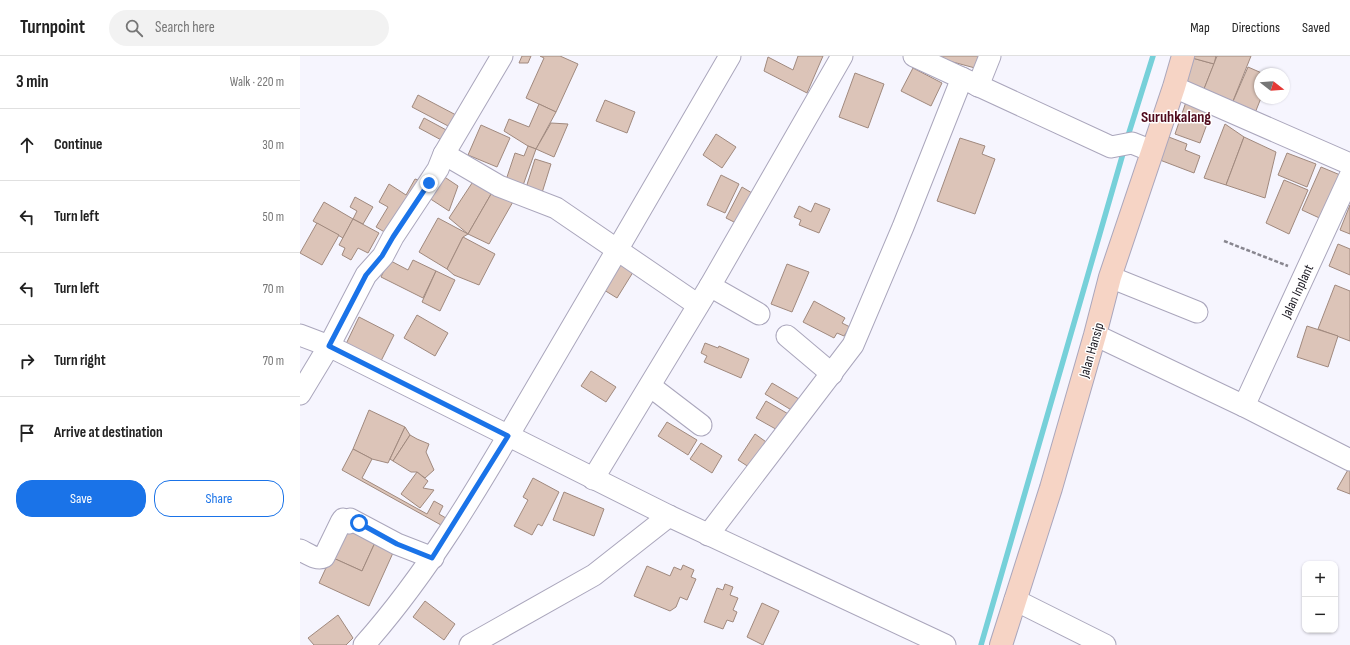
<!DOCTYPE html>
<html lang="en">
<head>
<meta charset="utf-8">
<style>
  body { margin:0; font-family:"Sofia Sans Condensed",sans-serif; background:#f2f2f2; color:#222 }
  .controls { position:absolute; right:12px; bottom:12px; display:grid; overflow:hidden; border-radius:8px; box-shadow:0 1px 3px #0004 }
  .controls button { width:36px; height:36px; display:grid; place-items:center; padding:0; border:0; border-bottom:1px solid #e0e0e0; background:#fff; color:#222; font:20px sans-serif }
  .compass { position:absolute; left:954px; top:12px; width:36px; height:36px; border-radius:50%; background:#fff; box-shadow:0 1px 3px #0004; rotate:107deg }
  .stop { position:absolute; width:12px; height:12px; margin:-9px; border:3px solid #1a73e8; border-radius:50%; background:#fff }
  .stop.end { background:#1a73e8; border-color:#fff; box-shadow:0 1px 4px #0008 }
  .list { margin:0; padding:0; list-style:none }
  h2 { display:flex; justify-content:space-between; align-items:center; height:52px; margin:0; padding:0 16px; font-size:17px }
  h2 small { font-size:13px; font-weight:400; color:#767676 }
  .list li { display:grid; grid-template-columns:26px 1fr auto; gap:12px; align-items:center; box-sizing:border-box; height:72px; padding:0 16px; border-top:1px solid #e0e0e0 }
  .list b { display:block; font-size:15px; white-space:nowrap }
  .list em { font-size:13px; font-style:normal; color:#767676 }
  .actions { display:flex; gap:8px; padding:12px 16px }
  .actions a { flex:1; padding:9px 0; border:1px solid #1a73e8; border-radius:16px; text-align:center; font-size:14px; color:#1a73e8 }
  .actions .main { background:#1a73e8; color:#fff }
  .icon { flex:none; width:22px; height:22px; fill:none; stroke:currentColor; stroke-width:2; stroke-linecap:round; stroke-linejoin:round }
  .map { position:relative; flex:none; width:1050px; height:589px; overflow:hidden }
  header { display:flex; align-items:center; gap:24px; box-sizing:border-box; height:56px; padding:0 20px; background:#fff; border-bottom:1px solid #e0e0e0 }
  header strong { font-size:19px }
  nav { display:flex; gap:22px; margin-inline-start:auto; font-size:14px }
  .search { width:280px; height:36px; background:#f2f2f2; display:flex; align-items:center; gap:10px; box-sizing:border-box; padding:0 14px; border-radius:22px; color:#767676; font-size:15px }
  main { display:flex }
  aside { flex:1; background:#fff }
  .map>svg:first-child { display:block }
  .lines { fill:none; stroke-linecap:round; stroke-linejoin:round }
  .stream { stroke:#76d0d9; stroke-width:5.5 }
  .building { fill:#dcc4b8; stroke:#a0897e }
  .street-casing { stroke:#aaa6bc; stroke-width:23 }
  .secondary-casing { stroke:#aaa6bc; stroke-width:24 }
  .path { stroke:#88868f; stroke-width:2.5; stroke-dasharray:4 2; stroke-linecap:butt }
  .street { stroke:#fff; stroke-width:21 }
  .secondary { stroke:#f6d4c5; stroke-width:22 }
  .route { stroke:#1a73e8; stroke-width:5 }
  .labels { text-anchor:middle; stroke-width:3; stroke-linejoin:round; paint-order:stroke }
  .street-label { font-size:14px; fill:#1a1820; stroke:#fff }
  .quarter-label { font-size:16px; font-weight:bold; fill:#510b1d; stroke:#fff }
</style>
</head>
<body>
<header>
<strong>Turnpoint</strong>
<div class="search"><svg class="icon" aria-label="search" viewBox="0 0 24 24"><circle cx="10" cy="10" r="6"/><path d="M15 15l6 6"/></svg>Search here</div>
<nav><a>Map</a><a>Directions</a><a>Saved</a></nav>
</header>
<main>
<aside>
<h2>3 min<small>Walk · 220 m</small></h2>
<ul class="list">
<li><svg class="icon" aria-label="ahead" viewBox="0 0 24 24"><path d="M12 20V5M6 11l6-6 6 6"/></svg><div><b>Continue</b></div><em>30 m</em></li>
<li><svg class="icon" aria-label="left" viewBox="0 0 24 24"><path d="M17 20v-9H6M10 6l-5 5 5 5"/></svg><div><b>Turn left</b></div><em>50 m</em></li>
<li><svg class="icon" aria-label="left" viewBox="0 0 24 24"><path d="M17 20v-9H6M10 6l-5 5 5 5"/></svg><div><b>Turn left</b></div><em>70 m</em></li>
<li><svg class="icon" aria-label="right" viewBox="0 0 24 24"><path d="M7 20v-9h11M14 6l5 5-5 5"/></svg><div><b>Turn right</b></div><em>70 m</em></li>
<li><svg class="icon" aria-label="arrive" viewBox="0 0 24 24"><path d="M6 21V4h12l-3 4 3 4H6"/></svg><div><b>Arrive at destination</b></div></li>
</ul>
<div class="actions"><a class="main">Save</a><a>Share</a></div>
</aside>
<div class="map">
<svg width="1050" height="589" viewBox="0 0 1050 589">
  <rect width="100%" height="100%" fill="#f6f5fe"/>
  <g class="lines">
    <!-- stream -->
    <g class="stream">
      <polyline points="827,83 853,0"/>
      <polyline points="681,589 824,94"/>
    </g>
  </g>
  <!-- building -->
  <g class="building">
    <polygon points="222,0 231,0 228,7 219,7"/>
    <polygon points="240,0 260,0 278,8 256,56 226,42 244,2"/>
    <polygon points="498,0 523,0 507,37 464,15 468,1 493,14"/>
    <polygon points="639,0 680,0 675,12 638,2"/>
    <polygon points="885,0 914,8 900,43 874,31"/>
    <polygon points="885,0 916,0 914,8"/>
    <polygon points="917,0 951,0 931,50 900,43"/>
    <polygon points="948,11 964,18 960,18 960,42 961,42 955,57 931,50"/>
    <polygon points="613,12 642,27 631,50 601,35"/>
    <polygon points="555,17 584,28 568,72 539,61"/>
    <polygon points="118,39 156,59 150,71 112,51"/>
    <polygon points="887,43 913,52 900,87 875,78"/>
    <polygon points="305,44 335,56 327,77 296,65"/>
    <polygon points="239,48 256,56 236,93 228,90 204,75 209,63 229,71"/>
    <polygon points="124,62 150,76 145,86 119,72"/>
    <polygon points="251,67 268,68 254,101 236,93"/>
    <polygon points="925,68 944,81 926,129 904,122"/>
    <polygon points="181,69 210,82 197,111 168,99"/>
    <polygon points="416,78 436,91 422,112 403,99"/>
    <polygon points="861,78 887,88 885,94 900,100 894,117 852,101"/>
    <polygon points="944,81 976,96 965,142 926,129"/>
    <polygon points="660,82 685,90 682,98 695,103 675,158 637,145"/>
    <polygon points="228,90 236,93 221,135 204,130 215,97 224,100"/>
    <polygon points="987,97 1016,108 1007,131 978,119"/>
    <polygon points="235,103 251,108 241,140 225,135"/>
    <polygon points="1021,111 1045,121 1026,165 1002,154"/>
    <polygon points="178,118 194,133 168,178 149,162"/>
    <polygon points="421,119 439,128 425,157 407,149"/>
    <polygon points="143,120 158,130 149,155 129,142"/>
    <polygon points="115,123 129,127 93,181 76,171 88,151 79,146 89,128 106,139"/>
    <polygon points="984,124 1008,134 989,178 966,167"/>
    <polygon points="442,131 457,140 442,170 426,162"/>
    <polygon points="194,133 214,144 189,188 168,178"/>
    <polygon points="55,141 73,151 63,168 53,163 57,155 50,151"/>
    <polygon points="24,146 53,163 43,182 13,165"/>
    <polygon points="515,147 530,153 519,177 499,169 501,164 494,161 499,150 511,156"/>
    <polygon points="1050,149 1050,178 1040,174"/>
    <polygon points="138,162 168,178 163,181 147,213 119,196"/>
    <polygon points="53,163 79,177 68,197 58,192 51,204 42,199 45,192 39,189"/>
    <polygon points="17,167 39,179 22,209 0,197"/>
    <polygon points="163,181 195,198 179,229 154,219 147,213"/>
    <polygon points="1038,188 1050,193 1050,219 1029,210"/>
    <polygon points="89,204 108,214 113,204 136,215 123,242 81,221"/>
    <polygon points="322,205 335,213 317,242 304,234"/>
    <polygon points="487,208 509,216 492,256 471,248"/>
    <polygon points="136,215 155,224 140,255 122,246"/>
    <polygon points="1035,229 1050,235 1050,285 1018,273"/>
    <polygon points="514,245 545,262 542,267 550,271 544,280 537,277 534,282 503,266"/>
    <polygon points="117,259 148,277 135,300 104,282"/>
    <polygon points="59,261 94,279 81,305 46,288"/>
    <polygon points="1007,270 1038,280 1028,311 997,301"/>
    <polygon points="405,287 418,292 419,290 449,303 441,322 404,306 407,300 401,297"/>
    <polygon points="291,315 316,331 306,346 281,330"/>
    <polygon points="472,327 504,346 493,355 465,338"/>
    <polygon points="466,345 490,359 481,376 456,362"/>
    <polygon points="69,354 105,371 88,407 72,403 53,393"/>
    <polygon points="367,366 397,384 388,399 358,380"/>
    <polygon points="105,371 110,379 93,405 90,403"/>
    <polygon points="455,378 469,388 452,413 438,404"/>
    <polygon points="110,379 117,383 129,388 126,396 134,414 125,422 117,416 111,416 93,405"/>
    <polygon points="401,387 422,400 412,417 390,403"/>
    <polygon points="53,393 72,403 62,422 127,458 134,445 143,450 139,458 151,465 150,474 42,414"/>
    <polygon points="1049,412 1050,412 1050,438 1037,433"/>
    <polygon points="117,416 128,425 123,432 134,434 120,452 101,438"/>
    <polygon points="233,422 259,436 242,470 238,468 232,479 214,470 228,444 223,441"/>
    <polygon points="264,436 304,453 294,480 253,464"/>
    <polygon points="49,467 78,480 62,515 31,501"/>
    <polygon points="78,480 97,488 69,550 19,527 31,501 62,515"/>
    <polygon points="383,509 394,514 391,521 396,523 387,544 380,541 376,551 370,555 334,540 347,510 370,520 374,511 381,514"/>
    <polygon points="425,528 433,531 430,539 438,542 433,554 437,556 433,566 427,564 423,573 404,566 417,532 423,534"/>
    <polygon points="125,545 155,568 144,584 113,561"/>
    <polygon points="462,547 479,555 463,589 447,581"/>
    <polygon points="38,559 53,582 46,589 14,589 8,582"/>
  </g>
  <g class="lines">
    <defs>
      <g id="street">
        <polyline points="202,0 144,98 138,113 93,181 83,200 66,219 29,290 369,460 645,589"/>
        <polyline points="614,0 811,91 832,87 852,95"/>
        <polyline points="678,30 690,0"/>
        <polyline points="874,31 1050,108"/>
        <polyline points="144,98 199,130 256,152 398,249"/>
        <polyline points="810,221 897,256"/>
        <polyline points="410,230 459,258"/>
        <polyline points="0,279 29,290 0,338"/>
        <polyline points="795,279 944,350 1050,404"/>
        <polyline points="487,280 532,318"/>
        <polyline points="350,330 401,369"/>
        <polyline points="944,350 1050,120"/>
        <polyline points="293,423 410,230 542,0"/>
        <polyline points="408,479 553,289 603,171 662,22"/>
        <path d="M0 494C7 497 17 505 24 501L41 466 43 463 49 467 50 463 97 488 133 502"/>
        <polyline points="715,544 805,589"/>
        <path d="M64 589C135 509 188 414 242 322 305 215 368 107 430 0"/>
        <polyline points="170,589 294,519 369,460"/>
      </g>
      <polyline id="secondary" points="701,589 751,432 795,279 810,221 874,31 883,0"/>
    </defs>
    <!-- street casing -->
    <use href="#street" class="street-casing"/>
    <!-- secondary casing -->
    <use href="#secondary" class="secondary-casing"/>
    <!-- path -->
    <polyline class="path" points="924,185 988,210"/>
    <!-- street -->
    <use href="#street" class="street"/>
    <!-- secondary -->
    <use href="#secondary" class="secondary"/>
  </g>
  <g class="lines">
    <!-- route -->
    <polyline class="route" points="59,467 97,488 132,502 208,380 29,290 66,219 82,200 93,181 129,127"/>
  </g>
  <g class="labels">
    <!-- street labels -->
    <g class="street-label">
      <text transform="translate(997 235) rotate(-65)" y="5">Jalan Inplant</text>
      <text transform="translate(791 294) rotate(-74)" y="5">Jalan Hansip</text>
    </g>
    <!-- quarter labels -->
    <g class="quarter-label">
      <text x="876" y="66">Suruhkalang</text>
    </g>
  </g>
</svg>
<div class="controls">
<button>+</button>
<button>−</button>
</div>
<svg class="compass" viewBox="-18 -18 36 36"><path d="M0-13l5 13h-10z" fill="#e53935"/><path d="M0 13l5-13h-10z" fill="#767676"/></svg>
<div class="stop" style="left:59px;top:467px"></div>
<div class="stop end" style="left:129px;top:127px"></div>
</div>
</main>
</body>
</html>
